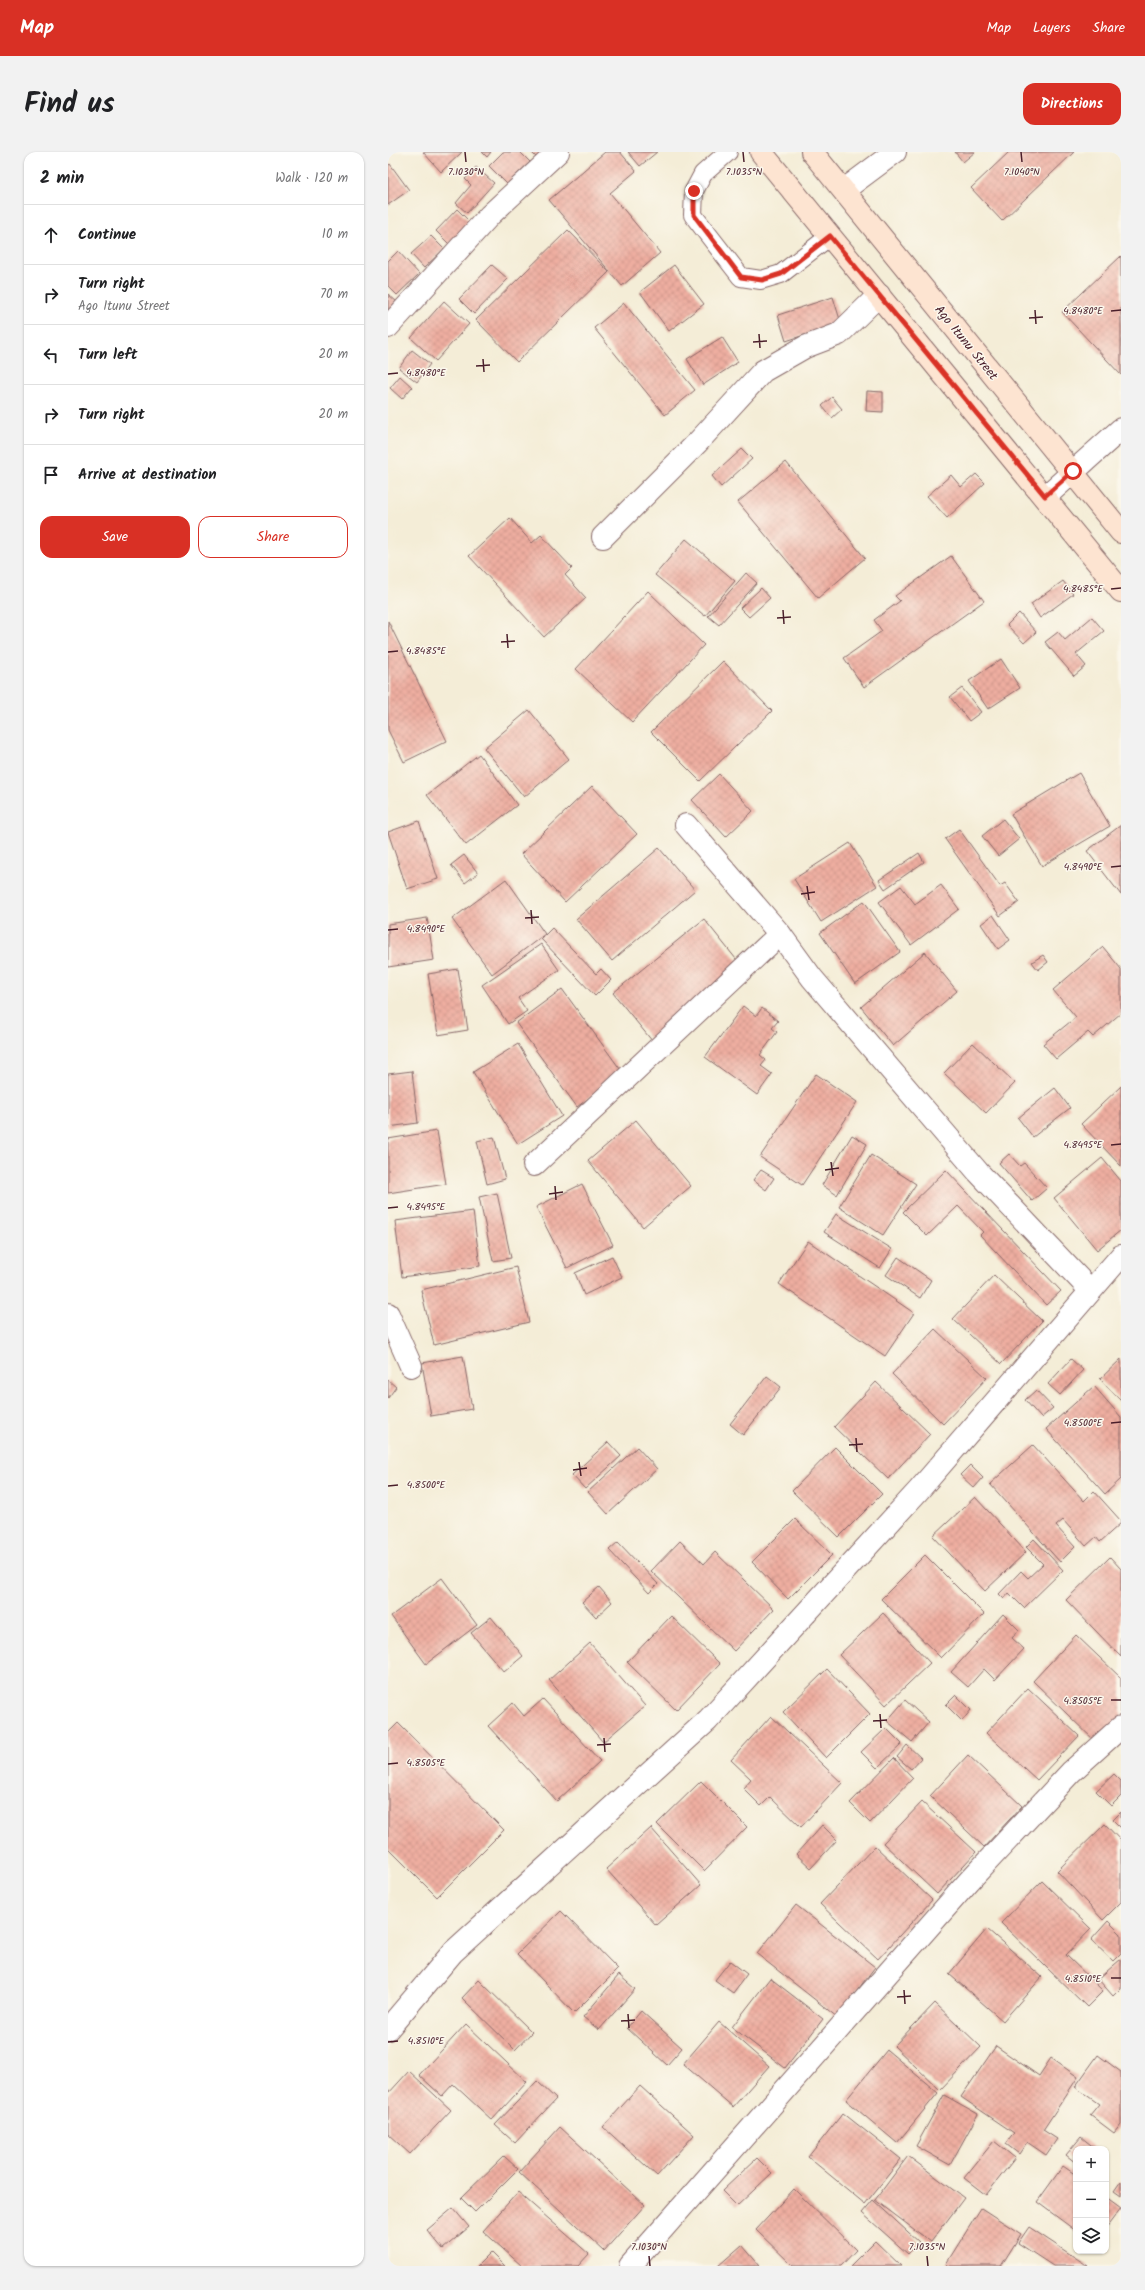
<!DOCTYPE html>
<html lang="en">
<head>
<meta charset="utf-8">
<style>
  body { margin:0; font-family:Kalam,sans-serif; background:#f2f2f2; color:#202124 }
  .controls { position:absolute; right:12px; bottom:12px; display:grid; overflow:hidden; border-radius:8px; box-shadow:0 1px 3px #0004 }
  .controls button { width:36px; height:36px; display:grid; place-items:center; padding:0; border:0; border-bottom:1px solid #e0e0e0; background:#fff; color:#202124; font:20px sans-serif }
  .stop { position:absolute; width:12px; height:12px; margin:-9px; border:3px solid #d93025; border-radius:50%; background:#fff }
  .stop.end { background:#d93025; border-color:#fff; box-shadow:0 1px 4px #0008 }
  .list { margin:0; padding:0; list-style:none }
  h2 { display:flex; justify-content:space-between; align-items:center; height:52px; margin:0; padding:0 16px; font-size:17px }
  h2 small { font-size:13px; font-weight:400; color:#757577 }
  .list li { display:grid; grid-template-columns:26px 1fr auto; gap:12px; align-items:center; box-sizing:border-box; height:60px; padding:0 16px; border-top:1px solid #e0e0e0 }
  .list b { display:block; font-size:15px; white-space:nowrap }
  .list p { margin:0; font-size:13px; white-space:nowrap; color:#757577 }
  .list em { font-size:13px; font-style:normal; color:#757577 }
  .actions { display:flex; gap:8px; padding:12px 16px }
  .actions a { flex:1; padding:9px 0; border:1px solid #d93025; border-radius:12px; text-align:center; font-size:14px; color:#d93025 }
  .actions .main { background:#d93025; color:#fff }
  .icon { flex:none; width:22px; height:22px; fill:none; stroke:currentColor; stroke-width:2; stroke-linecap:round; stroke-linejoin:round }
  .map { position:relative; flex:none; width:733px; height:2114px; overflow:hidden; border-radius:12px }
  header { display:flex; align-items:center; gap:24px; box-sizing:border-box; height:56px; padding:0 20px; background:#d93025; color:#fff }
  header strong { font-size:19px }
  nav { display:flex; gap:22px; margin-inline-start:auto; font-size:14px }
  .intro { display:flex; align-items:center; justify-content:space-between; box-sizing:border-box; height:96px; padding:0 24px }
  h1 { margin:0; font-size:28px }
  .button { padding:10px 18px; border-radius:12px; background:#d93025; color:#fff; font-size:14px; font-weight:700 }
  main { display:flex; gap:24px; padding:0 24px }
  aside { flex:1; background:#fff; border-radius:12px; box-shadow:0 1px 3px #0004 }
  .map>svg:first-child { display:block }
  .building { fill:url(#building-cross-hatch) }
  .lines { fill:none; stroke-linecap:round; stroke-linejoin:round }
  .service-casing { stroke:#866767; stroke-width:20 }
  .minor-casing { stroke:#866767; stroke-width:24 }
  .secondary-casing { stroke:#866767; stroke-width:24 }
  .service { stroke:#fff; stroke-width:18 }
  .minor { stroke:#fff; stroke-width:22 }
  .secondary { stroke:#fde4d1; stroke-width:22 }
  .route { stroke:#d93025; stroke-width:5 }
  .ticks { fill:none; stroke:#4a1f2b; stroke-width:1.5 }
  .labels { text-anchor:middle; stroke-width:3; stroke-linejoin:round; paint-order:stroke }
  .street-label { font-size:13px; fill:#4a1f2b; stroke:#fbf7ec }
  .ticks-label { font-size:10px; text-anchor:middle; fill:#4a1f2b; stroke:#fbf7ec; stroke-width:3; stroke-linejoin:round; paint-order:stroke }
</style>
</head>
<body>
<header>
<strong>Map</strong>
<nav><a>Map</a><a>Layers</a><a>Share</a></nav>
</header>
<div class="intro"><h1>Find us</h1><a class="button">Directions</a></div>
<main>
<aside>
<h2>2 min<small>Walk · 120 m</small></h2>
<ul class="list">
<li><svg class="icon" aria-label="ahead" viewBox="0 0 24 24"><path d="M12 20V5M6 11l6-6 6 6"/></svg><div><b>Continue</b></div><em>10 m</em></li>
<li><svg class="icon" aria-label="right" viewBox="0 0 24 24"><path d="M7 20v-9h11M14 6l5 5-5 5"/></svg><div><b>Turn right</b><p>Ago Itunu Street</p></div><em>70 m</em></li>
<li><svg class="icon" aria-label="left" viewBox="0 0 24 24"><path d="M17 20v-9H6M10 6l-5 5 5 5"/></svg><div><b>Turn left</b></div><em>20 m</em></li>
<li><svg class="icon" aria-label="right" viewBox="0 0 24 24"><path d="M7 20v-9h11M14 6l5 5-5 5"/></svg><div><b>Turn right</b></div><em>20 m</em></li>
<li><svg class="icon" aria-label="arrive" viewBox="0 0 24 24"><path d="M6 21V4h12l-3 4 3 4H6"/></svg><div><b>Arrive at destination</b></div></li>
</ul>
<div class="actions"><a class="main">Save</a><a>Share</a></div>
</aside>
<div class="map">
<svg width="733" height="2114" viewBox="0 0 733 2114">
  <defs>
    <pattern id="building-cross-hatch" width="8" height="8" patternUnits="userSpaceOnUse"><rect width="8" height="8" fill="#eeaea0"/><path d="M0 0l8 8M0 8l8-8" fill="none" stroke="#ce958a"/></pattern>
  </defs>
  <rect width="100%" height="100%" fill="#fbf7ec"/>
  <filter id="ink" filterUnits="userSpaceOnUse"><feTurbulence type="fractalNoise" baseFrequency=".025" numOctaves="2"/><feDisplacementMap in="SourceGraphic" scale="8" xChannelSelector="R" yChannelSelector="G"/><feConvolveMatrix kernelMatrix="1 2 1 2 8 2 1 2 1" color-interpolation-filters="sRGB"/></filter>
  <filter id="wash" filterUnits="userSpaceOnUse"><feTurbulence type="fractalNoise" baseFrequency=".012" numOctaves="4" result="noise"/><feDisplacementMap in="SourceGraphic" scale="16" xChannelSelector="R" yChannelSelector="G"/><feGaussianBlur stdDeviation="0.9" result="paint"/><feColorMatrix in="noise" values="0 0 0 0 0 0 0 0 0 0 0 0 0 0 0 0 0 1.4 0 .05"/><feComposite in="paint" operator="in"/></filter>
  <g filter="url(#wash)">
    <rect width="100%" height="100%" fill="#f4edd7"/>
    <g id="blocks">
      <!-- building -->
      <g class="building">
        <polygon points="35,0 74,0 53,20"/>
        <polygon points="94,0 103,0 99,5"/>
        <polygon points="115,0 132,0 142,10 119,32 101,14"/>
        <polygon points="143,0 156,0 149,6"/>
        <polygon points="217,0 232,0 248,19 222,41 272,101 234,134 161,48"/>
        <polygon points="240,0 269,0 252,14"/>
        <polygon points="567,0 587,0 575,10"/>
        <polygon points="621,0 686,0 614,69 583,36"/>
        <polygon points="2,12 21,38 0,53 0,14"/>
        <polygon points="88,15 106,31 79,61 68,51 83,33 77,27"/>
        <polygon points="69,57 83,71 61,92 48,79"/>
        <polygon points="180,78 221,120 129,210 88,168"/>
        <polygon points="43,84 56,97 36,116 23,102"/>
        <polygon points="10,99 31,122 9,143 0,134 0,109"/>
        <polygon points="733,104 733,223 674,160"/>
        <polygon points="104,113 120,127 86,162 71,147"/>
        <polygon points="286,113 316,152 281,179 252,140"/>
        <polygon points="0,142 9,150 0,161"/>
        <polygon points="445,145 453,171 398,189 390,163"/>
        <polygon points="56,149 81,172 48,209 23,186"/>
        <polygon points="236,151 307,238 277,263 206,176"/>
        <polygon points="334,185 350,210 315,233 299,207"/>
        <polygon points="24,198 42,212 29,230 11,216"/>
        <polygon points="12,224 24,235 14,247 2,236"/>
        <polygon points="479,239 495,240 495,260 478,259"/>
        <polygon points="444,245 454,257 444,266 434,254"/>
        <polygon points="354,297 364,307 333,335 324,324"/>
        <polygon points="398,310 477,406 430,446 350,350"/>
        <polygon points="588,322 597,331 559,366 539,344 563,323 573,335"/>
        <polygon points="122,366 144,391 153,383 184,416 177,423 198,446 156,485 81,404"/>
        <polygon points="298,387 347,429 317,464 267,423"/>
        <polygon points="563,404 596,449 476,535 456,506 494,479 486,468 512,449 507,444"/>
        <polygon points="358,421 369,431 331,473 320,464"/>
        <polygon points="675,429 685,442 652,466 643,452"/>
        <polygon points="373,436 382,446 361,465 352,456"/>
        <polygon points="260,439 316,493 244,570 188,517"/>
        <polygon points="631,461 648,480 636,491 619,473"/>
        <polygon points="704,465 716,479 688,502 698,514 686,524 657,490 670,480 677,488"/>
        <polygon points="0,469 59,589 16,610 0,578"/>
        <polygon points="613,507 632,536 600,557 581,529"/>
        <polygon points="335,509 384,559 312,629 263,580"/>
        <polygon points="574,536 593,560 581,569 562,545"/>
        <polygon points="141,558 181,607 136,645 96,596"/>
        <polygon points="91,602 129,653 78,693 39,643"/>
        <polygon points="691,621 722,674 654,714 623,662"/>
        <polygon points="331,622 365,659 338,685 304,648"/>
        <polygon points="204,634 249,682 177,750 133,702"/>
        <polygon points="615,667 631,687 610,704 594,684"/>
        <polygon points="31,669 50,727 19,737 0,680"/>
        <polygon points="733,673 733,743 699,699"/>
        <polygon points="571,677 612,734 617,731 631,750 612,764 557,687"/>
        <polygon points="462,691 489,734 433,770 406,727"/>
        <polygon points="271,696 307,738 224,809 188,767"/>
        <polygon points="531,701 536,710 497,737 491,728"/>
        <polygon points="76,703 90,721 77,731 63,713"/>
        <polygon points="118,727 157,782 104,822 64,767"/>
        <polygon points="553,733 571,757 523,793 491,750 513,734 527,752"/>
        <polygon points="476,749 512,800 467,832 432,781"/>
        <polygon points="605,763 622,788 610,797 593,772"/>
        <polygon points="39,766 46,808 0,815 0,772"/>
        <polygon points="316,767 356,817 265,890 225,841"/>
        <polygon points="164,776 208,822 213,817 223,828 207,844 153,787"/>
        <polygon points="153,792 171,818 130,846 139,859 120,872 94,833"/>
        <polygon points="715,795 733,817 733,861 705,885 700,880 668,907 655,892 688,865 665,838"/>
        <polygon points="537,800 569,839 505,894 473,855"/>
        <polygon points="655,803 660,810 650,818 644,810"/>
        <polygon points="70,817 80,878 50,883 40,822"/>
        <polygon points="174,837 235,921 189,955 128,871"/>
        <polygon points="355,854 368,864 374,856 390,869 384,876 389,880 372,903 378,908 373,914 384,922 369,943 317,905"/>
        <polygon points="585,891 627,931 598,961 556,921"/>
        <polygon points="130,892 174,964 130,992 85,920"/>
        <polygon points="24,919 30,971 0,975 0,922"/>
        <polygon points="428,922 469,950 414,1033 372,1005"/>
        <polygon points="733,934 733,1014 693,972"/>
        <polygon points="667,936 682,956 645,985 630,966"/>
        <polygon points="248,968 303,1034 255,1075 200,1009"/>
        <polygon points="49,979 58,1032 0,1041 0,987"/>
        <polygon points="464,983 479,992 449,1043 434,1033"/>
        <polygon points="106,985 117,1027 99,1032 89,989"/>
        <polygon points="621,1002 632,1014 636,1011 659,1036 644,1049 611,1011"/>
        <polygon points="483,1003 528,1032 495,1083 451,1055"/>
        <polygon points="714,1006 733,1029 733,1078 709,1098 666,1046"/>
        <polygon points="373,1018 386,1026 378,1038 365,1028"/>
        <polygon points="558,1018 673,1139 658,1153 592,1083 595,1080 570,1054 539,1084 515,1060"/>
        <polygon points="194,1032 225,1093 179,1116 148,1055"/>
        <polygon points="109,1041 123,1106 105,1109 91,1045"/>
        <polygon points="85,1059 92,1114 14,1125 7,1069"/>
        <polygon points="448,1062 504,1097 492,1116 436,1080"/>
        <polygon points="420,1089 526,1161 497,1204 391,1132"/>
        <polygon points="224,1104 234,1125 196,1143 187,1121"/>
        <polygon points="510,1105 543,1128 532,1146 498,1123"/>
        <polygon points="128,1115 141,1170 46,1193 33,1138"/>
        <polygon points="606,1123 654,1169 613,1212 565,1167"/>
        <polygon points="547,1177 599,1226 555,1272 504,1222"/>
        <polygon points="75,1204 84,1257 43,1264 34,1211"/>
        <polygon points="683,1207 695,1218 672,1243 660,1232"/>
        <polygon points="733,1207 733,1249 712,1227"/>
        <polygon points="379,1224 393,1235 355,1283 342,1272"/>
        <polygon points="0,1228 8,1235 0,1246"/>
        <polygon points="488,1230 542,1282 500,1327 446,1275"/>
        <polygon points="706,1234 733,1265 733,1327 717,1342 658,1277"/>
        <polygon points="648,1238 665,1256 653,1266 637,1248"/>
        <polygon points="220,1290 233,1304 197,1337 184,1323"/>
        <polygon points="645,1293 696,1349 706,1339 733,1369 733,1371 712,1390 708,1385 698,1394 675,1368 668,1374 687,1395 672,1410 602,1332"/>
        <polygon points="249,1295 269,1317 220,1362 200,1340"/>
        <polygon points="447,1295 494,1342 451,1385 404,1339"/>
        <polygon points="582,1313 595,1326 586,1336 572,1323"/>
        <polygon points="587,1345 638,1400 597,1439 545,1384"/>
        <polygon points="407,1367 444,1403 400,1447 364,1410"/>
        <polygon points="646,1387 675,1418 636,1456 621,1441 616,1447 611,1442 633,1419 640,1426 655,1412 638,1395"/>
        <polygon points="292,1389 316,1412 327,1400 386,1457 346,1499 263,1419"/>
        <polygon points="230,1390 270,1432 261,1441 221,1398"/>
        <polygon points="537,1403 596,1462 553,1506 493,1447"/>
        <polygon points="722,1405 733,1417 733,1505 678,1448"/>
        <polygon points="54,1426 89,1473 38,1512 3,1464"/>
        <polygon points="211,1435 224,1450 208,1465 194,1450"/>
        <polygon points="495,1461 542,1511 498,1553 451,1503"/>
        <polygon points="615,1462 631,1478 624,1486 636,1497 607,1528 596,1517 580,1535 563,1520"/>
        <polygon points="283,1464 332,1512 288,1558 239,1510"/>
        <polygon points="103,1465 135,1504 116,1520 83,1481"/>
        <polygon points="688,1483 733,1526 733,1569 711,1593 645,1529"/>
        <polygon points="202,1491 257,1554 215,1590 161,1528"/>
        <polygon points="439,1517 482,1562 438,1606 395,1560"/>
        <polygon points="640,1536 691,1584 649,1628 598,1581"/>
        <polygon points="568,1543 583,1558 574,1569 558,1553"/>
        <polygon points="155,1547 212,1609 169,1649 100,1574 125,1551 136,1564"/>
        <polygon points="517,1548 541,1570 524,1590 499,1569"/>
        <polygon points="383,1564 454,1631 413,1675 382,1645 373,1654 355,1636 363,1627 343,1608"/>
        <polygon points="10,1571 116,1678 49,1745 0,1696 0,1581"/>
        <polygon points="498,1576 514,1592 489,1616 473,1600"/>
        <polygon points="519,1593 533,1606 523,1617 509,1605"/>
        <polygon points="580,1603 634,1654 596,1695 542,1644"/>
        <polygon points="506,1606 525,1626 482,1671 462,1651"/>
        <polygon points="726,1622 733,1629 733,1644 723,1654 708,1639"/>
        <polygon points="313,1629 359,1675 316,1719 269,1672"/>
        <polygon points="534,1650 588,1700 549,1742 495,1691"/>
        <polygon points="733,1660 733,1676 725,1668"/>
        <polygon points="717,1672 733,1689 733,1750 715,1768 669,1719"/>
        <polygon points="434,1673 449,1688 423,1716 408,1702"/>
        <polygon points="263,1676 313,1733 268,1773 218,1717"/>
        <polygon points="487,1694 544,1748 490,1807 432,1752"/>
        <polygon points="654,1729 703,1777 678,1803 715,1839 699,1855 613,1771"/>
        <polygon points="408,1753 487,1815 449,1865 369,1802"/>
        <polygon points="173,1759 230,1817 186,1861 129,1802"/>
        <polygon points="720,1769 733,1782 733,1801 725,1809 703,1788"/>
        <polygon points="599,1777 654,1825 615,1869 561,1822"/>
        <polygon points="733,1807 733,1836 725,1844 710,1827"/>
        <polygon points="342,1809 359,1822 345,1841 327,1828"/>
        <polygon points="231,1823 247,1837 211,1878 195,1865"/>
        <polygon points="382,1826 435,1867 397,1916 344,1875"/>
        <polygon points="91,1828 144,1880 127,1898 74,1846"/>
        <polygon points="547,1851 593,1895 552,1938 506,1894"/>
        <polygon points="253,1859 294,1896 279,1913 239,1876"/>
        <polygon points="331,1870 381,1914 345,1955 295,1912"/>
        <polygon points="78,1872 139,1930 104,1968 65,1932 54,1944 31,1923"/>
        <polygon points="608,1894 651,1924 663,1906 690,1925 655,1978 669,1987 658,2003 639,1990 631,2002 618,1992 626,1981 573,1945"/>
        <polygon points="499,1898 550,1941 509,1991 458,1948"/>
        <polygon points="710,1903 733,1920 733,1972 726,1981 702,1963 711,1952 687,1935"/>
        <polygon points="21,1919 63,1958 22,2002 0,1982 0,1942"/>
        <polygon points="149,1929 168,1947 127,1991 107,1973"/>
        <polygon points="252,1934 306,1983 269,2024 215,1975"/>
        <polygon points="556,1943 590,1962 562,2013 528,1994"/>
        <polygon points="455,1961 513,2007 477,2052 420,2005"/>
        <polygon points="172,1975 257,2053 216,2099 131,2020"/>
        <polygon points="693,1985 708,1997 688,1997 688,2011 678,2003"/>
        <polygon points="606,1989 627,2006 598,2043 576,2026"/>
        <polygon points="116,2004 130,2017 87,2060 73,2046"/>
        <polygon points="520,2004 576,2046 543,2090 487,2048"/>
        <polygon points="369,2006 384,2021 349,2054 334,2039"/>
        <polygon points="675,2014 688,2023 688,2079 649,2050"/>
        <polygon points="733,2029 733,2044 726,2039"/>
        <polygon points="406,2037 468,2098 453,2114 405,2114 368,2078"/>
        <polygon points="130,2040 201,2102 190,2114 134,2114 95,2079"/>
        <polygon points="718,2045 733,2056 718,2076"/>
        <polygon points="485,2048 531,2090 520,2102 474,2061"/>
        <polygon points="65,2056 81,2075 55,2097 39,2078"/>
        <polygon points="593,2056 633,2082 613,2114 560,2114 558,2112"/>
        <polygon points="641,2075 700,2114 665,2114 630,2091"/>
        <polygon points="487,2089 513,2114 462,2114"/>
        <polygon points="354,2093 372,2114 330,2114"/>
        <polygon points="103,2100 117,2114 89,2114"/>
      </g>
    </g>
  </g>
  <g filter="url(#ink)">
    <use href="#blocks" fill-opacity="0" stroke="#866767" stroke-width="1"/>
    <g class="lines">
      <defs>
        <polyline id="service" points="340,0 315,22 306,39 305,63 353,125 373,128 393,122 442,84"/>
        <g id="minor">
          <polyline points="456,38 507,0"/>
          <polyline points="0,175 102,63 170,0"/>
          <polyline points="657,345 733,277"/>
          <polyline points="215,385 310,290 375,219 417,195 451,182 491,143"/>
          <polyline points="298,673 392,782 424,826 590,1020 702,1138"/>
          <polyline points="146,1013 392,782"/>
          <polyline points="0,1162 23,1214"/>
          <polyline points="0,1877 65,1800 320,1568 531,1338 733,1104"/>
          <polyline points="242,2114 581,1729 683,1620 733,1575"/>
        </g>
        <g id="secondary">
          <polyline points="373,0 733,439"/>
          <polyline points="424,0 733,380"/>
        </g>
      </defs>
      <!-- service casing -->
      <use href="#service" class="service-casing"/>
      <!-- minor casing -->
      <use href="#minor" class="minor-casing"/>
      <!-- secondary casing -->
      <use href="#secondary" class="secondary-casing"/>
      <!-- service -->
      <use href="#service" class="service"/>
      <!-- minor -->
      <use href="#minor" class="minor"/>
      <!-- secondary -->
      <use href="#secondary" class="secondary"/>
    </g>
  </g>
  <g class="lines" filter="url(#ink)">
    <!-- route -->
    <polyline class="route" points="306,39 306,63 353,125 374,128 393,122 442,84 657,344 685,319"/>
  </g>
  <!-- ticks -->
  <path class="ticks" d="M77 0 78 10M355 0 356 10M633 0 634 10M647 158 648 172M723 159 733 158M641 166 655 165M371 182 372 196M365 190 379 189M95 207 96 220M88 214 102 213M0 222 10 221M723 437 733 436M395 458 396 472M389 466 403 465M119 482 120 496M113 490 127 489M0 500 10 499M723 715 733 714M419 734 421 748M413 742 427 740M143 758 144 772M137 766 151 765M0 778 10 777M723 993 733 992M443 1010 445 1024M437 1018 451 1016M167 1034 168 1048M161 1042 175 1040M0 1056 10 1055M723 1271 733 1270M468 1286 469 1300M461 1293 475 1292M191 1310 193 1324M185 1318 199 1316M0 1334 10 1333M723 1548H733M492 1562 493 1576M485 1569 499 1568M216 1586 217 1600M209 1593 223 1592M0 1612 10 1611M723 1826H733M516 1838 517 1852M509 1845 523 1844M240 1862 241 1876M233 1869 247 1868M0 1890 10 1889M261 2104 262 2114M539 2104 540 2114"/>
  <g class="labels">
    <!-- street labels -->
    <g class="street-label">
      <text transform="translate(579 190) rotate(51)" y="5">Ago Itunu Street</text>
    </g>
  </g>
  <g class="ticks-label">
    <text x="78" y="23">7.1030°N</text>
    <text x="356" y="23">7.1035°N</text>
    <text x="634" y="23">7.1040°N</text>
    <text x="695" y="162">4.8480°E</text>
    <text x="38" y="224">4.8480°E</text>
    <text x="695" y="440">4.8485°E</text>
    <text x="38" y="502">4.8485°E</text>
    <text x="695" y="718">4.8490°E</text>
    <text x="38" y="780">4.8490°E</text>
    <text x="695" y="996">4.8495°E</text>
    <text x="38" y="1058">4.8495°E</text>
    <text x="695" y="1274">4.8500°E</text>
    <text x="38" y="1336">4.8500°E</text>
    <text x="695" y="1552">4.8505°E</text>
    <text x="38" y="1614">4.8505°E</text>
    <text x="695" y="1830">4.8510°E</text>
    <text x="38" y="1892">4.8510°E</text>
    <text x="261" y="2098">7.1030°N</text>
    <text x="539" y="2098">7.1035°N</text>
  </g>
</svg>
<div class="controls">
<button>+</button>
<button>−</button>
<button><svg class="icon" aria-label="layers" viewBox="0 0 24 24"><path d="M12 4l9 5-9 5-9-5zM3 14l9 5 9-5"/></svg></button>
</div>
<div class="stop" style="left:685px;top:319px"></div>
<div class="stop end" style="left:306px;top:39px"></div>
</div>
</main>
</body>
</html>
